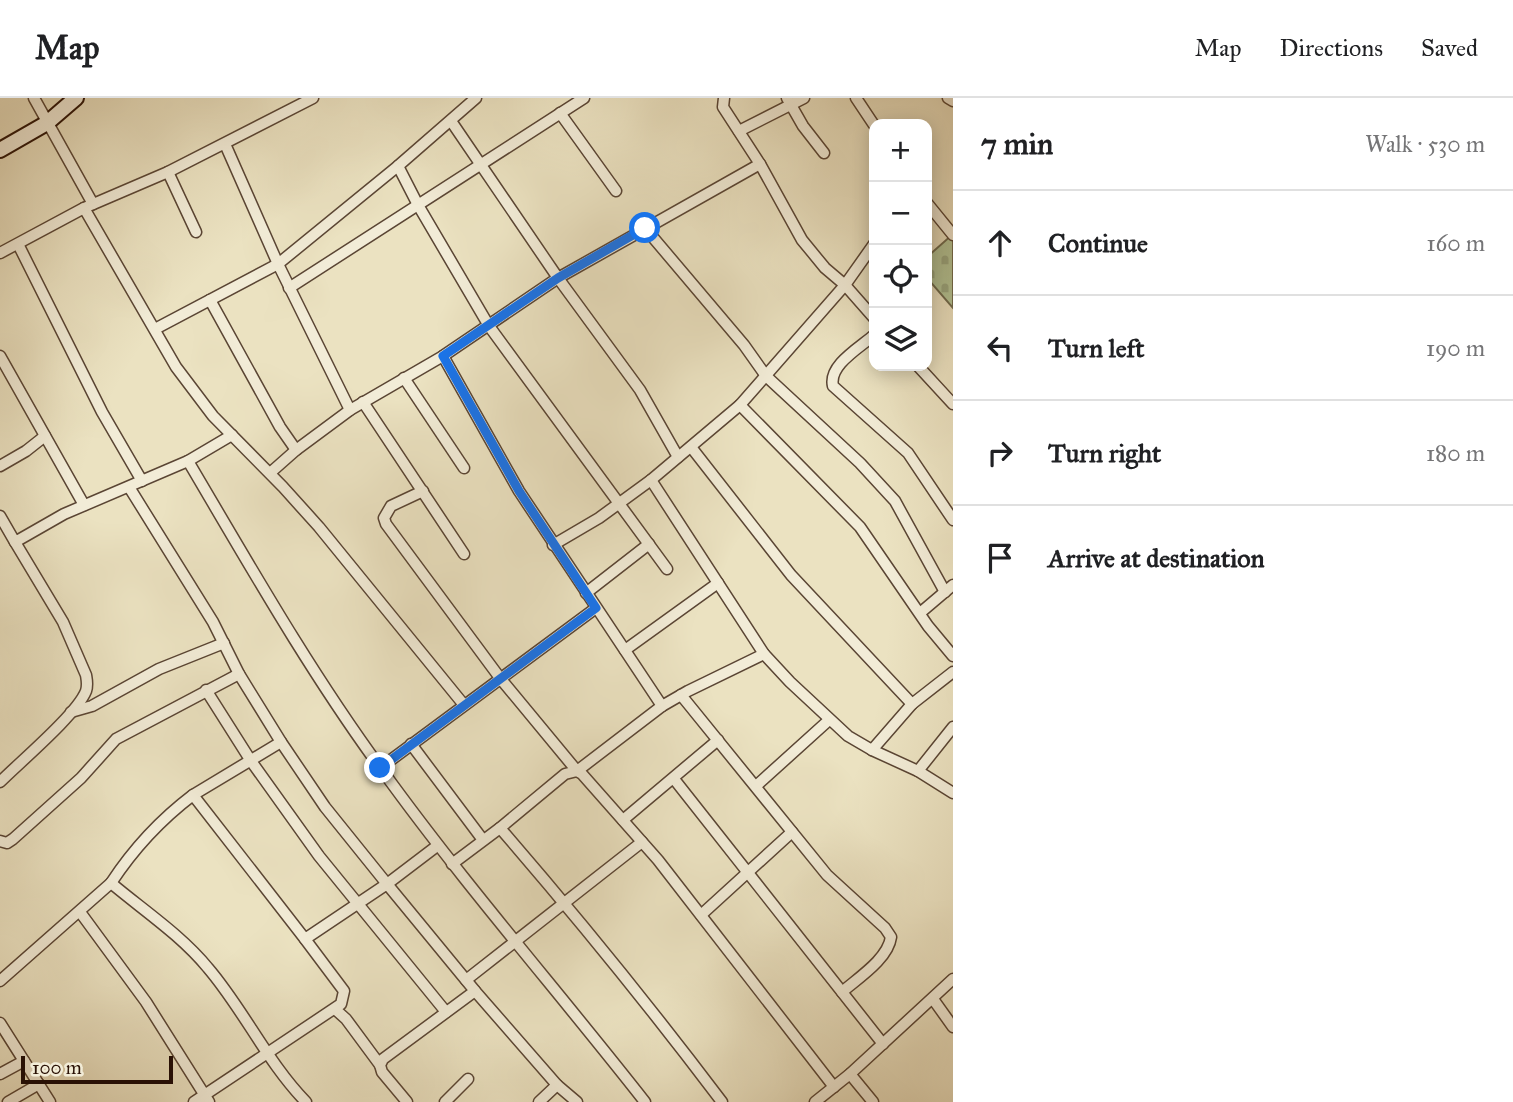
<!DOCTYPE html>
<html lang="en">
<head>
<meta charset="utf-8">
<style>
  body { margin:0; font-family:"IM FELL Great Primer",serif; background:#f2f2f2; color:#202124 }
  .controls { position:absolute; right:21px; top:21px; display:grid; overflow:hidden; border-radius:14px; box-shadow:0 4px 18px #0003 }
  .controls button { width:63px; height:63px; display:grid; place-items:center; padding:0; border:0; border-bottom:2px solid #e0e0e0; background:#fff; color:#202124; font:35px sans-serif }
  .scale { position:absolute; left:21px; bottom:18px; width:152px; box-sizing:border-box; padding-left:7px; border:4px solid #2a1105; border-top:0; font-size:19px; line-height:24px; white-space:nowrap; color:#2a1105; -webkit-text-stroke:5px #f2ecd7; paint-order:stroke }
  .stop { position:absolute; width:21px; height:21px; margin:-16px; border:5px solid #1a73e8; border-radius:50%; background:#fff }
  .stop.end { background:#1a73e8; border-color:#fff; box-shadow:0 2px 7px #0008 }
  .list { margin:0; padding:0; list-style:none }
  h2 { display:flex; justify-content:space-between; align-items:center; height:91px; margin:0; padding:0 28px; font-size:30px }
  h2 small { font-size:23px; font-weight:400; color:#757577 }
  .list li { display:grid; grid-template-columns:46px 1fr auto; gap:21px; align-items:center; box-sizing:border-box; height:105px; padding:0 28px; border-top:2px solid #e0e0e0 }
  .list b { display:block; font-size:26px; white-space:nowrap }
  .list em { font-size:23px; font-style:normal; color:#757577 }
  .icon { flex:none; width:38px; height:38px; fill:none; stroke:currentColor; stroke-width:2; stroke-linecap:round; stroke-linejoin:round }
  .map { position:relative; flex:none; width:953px; height:1004px; overflow:hidden }
  header { display:flex; align-items:center; gap:42px; box-sizing:border-box; height:98px; padding:0 35px; background:#fff; border-bottom:2px solid #e0e0e0 }
  header strong { font-size:33px }
  nav { display:flex; gap:38px; margin-inline-start:auto; font-size:24px }
  main { display:flex }
  aside { flex:1; background:#fff }
  .map>svg:first-child { display:block }
  .cemetery { fill:url(#cemetery-stones); stroke:#6e6a4e; stroke-width:2 }
  .lines { fill:none; stroke-linecap:round; stroke-linejoin:round }
  .street-casing { stroke:#5a4534; stroke-width:13 }
  .secondary-casing { stroke:#2a1105; stroke-width:18 }
  .street { stroke:#f2ecd7; stroke-width:10 }
  .secondary { stroke:#f2ecd7; stroke-width:14 }
  .route { stroke:#1a73e8; stroke-width:9 }
</style>
</head>
<body>
<header>
<strong>Map</strong>
<nav><a>Map</a><a>Directions</a><a>Saved</a></nav>
</header>
<main>
<div class="map">
<svg width="953" height="1004" viewBox="0 0 953 1004">
  <defs>
    <pattern id="cemetery-stones" width="16" height="16" patternUnits="userSpaceOnUse" patternTransform="scale(1.75)"><rect width="16" height="16" fill="#b2c497"/><path d="M2 7V4a2 2 0 0 1 4 0v3zM10 15v-3a2 2 0 0 1 4 0v3z" fill="#99a781"/></pattern>
  </defs>
  <rect width="100%" height="100%" fill="#ebe2c1"/>
  <filter id="stains"><feTurbulence type="fractalNoise" baseFrequency=".00286" numOctaves="4"/><feColorMatrix values="0 0 0 0 .2 0 0 0 0 .09 0 0 0 0 .02 0 0 0 .5 -.17"/></filter>
  <radialGradient id="worn" r=".72"><stop offset=".6" stop-color="#630" stop-opacity="0"/><stop offset="1" stop-color="#630" stop-opacity=".3"/></radialGradient>
  <!-- cemetery -->
  <polygon class="cemetery" points="953,136 953,210 927,180 927,159"/>
  <g class="lines">
    <defs>
      <g id="street">
        <polyline points="34,0 93,106"/>
        <polyline points="724,0 723,9 760,66 802,142 825,170 845,187 874,220"/>
        <polyline points="787,0 803,28 824,55"/>
        <polyline points="856,0 874,27"/>
        <polyline points="948,0 953,3"/>
        <polyline points="560,15 616,93"/>
        <polyline points="451,23 558,180 640,292 678,359"/>
        <polyline points="739,33 804,0"/>
        <polyline points="225,46 278,166 350,312"/>
        <polyline points="398,68 418,107 489,228 667,471"/>
        <polyline points="168,74 196,134"/>
        <polyline points="927,105 953,137"/>
        <polyline points="84,110 176,269 213,318 283,389 319,429 464,607"/>
        <polyline points="645,130 744,247 766,278 860,365 895,403 945,494"/>
        <polyline points="18,146 102,314 142,383"/>
        <polyline points="0,155 84,110 168,74 313,0"/>
        <polyline points="289,190 584,0"/>
        <polyline points="210,202 280,329 296,352"/>
        <polyline points="155,231 278,166 398,68 476,0"/>
        <path d="M874 237C861 249 828 267 833 288L908 355 953 422"/>
        <polyline points="0,258 84,407"/>
        <polyline points="443,258 519,393 662,608"/>
        <polyline points="918,268 953,306"/>
        <polyline points="404,280 464,370"/>
        <polyline points="363,304 464,456"/>
        <polyline points="740,307 860,429 928,528 953,558"/>
        <polyline points="691,349 791,477 912,606"/>
        <polyline points="188,363 232,337"/>
        <polyline points="0,368 26,353 45,338"/>
        <polyline points="270,375 296,352 350,312 443,258 558,180 760,66"/>
        <polyline points="651,382 764,556 790,584 848,638 872,652 918,673 953,695"/>
        <polyline points="129,389 213,524 239,576 281,644 325,709 387,786 437,748"/>
        <polyline points="423,393 391,408 384,420 386,426 500,580 577,673 662,608 688,593 764,556"/>
        <path d="M0 418 15 444 64 416 188 363C250 468 310 574 382 672 465 787 558 893 645 1004"/>
        <polyline points="553,447 599,420 651,382 740,307 845,187 874,146"/>
        <polyline points="586,495 649,446"/>
        <polyline points="920,515 953,487"/>
        <polyline points="625,552 718,485"/>
        <polyline points="206,592 251,663 319,758 446,914"/>
        <path d="M681 597 827 777 885 830 891 839C888 861 858 880 842 894"/>
        <polyline points="71,614 92,608 159,571 224,545"/>
        <polyline points="411,646 483,742"/>
        <polyline points="872,652 912,606 953,574"/>
        <polyline points="380,670 596,510"/>
        <polyline points="918,673 953,629"/>
        <polyline points="674,681 883,946"/>
        <path d="M0 684C20 664 77 616 86 593 88 587 87 583 86 577L63 524 15 444"/>
        <polyline points="756,688 829,622"/>
        <polyline points="193,697 281,644"/>
        <polyline points="623,722 718,642"/>
        <path d="M500 730C577 819 651 910 722 1004"/>
        <polyline points="0,743 7,745 13,741 81,680 116,641 239,576"/>
        <polyline points="452,766 500,730 565,676 577,673 582,676 658,762 834,989"/>
        <path d="M111 785C134 750 160 722 193 697L305 841 387 786 475 893 383 961 380 967 382 974 407 1004"/>
        <polyline points="80,814 146,904 209,1004"/>
        <polyline points="701,817 792,734"/>
        <polyline points="466,882 642,744"/>
        <path d="M0 883 111 785C143 812 181 837 208 870 244 912 267 964 306 1004"/>
        <polyline points="475,893 557,987 539,1004"/>
        <polyline points="933,901 953,929"/>
        <polyline points="336,912 346,921 380,967"/>
        <polyline points="0,925 50,1004"/>
        <polyline points="0,976 24,963"/>
        <polyline points="850,976 873,1004"/>
        <polyline points="557,987 577,1004"/>
        <polyline points="8,1004 39,986"/>
        <polyline points="194,1004 341,906 344,893 305,841"/>
        <polyline points="445,1004 468,981"/>
        <polyline points="815,1004 850,976 953,881"/>
      </g>
      <polyline id="secondary" points="0,52 47,25 76,0"/>
    </defs>
    <!-- street casing -->
    <use href="#street" class="street-casing"/>
    <!-- secondary casing -->
    <use href="#secondary" class="secondary-casing"/>
    <!-- street -->
    <use href="#street" class="street"/>
    <!-- secondary -->
    <use href="#secondary" class="secondary"/>
  </g>
  <g class="lines">
    <!-- route -->
    <polyline class="route" points="380,670 596,510 519,393 443,258 558,180 645,130"/>
  </g>
  <rect width="100%" height="100%" filter="url(#stains)"/>
  <rect width="100%" height="100%" fill="url(#worn)"/>
</svg>
<div class="controls">
<button>+</button>
<button>−</button>
<button><svg class="icon" aria-label="locate" viewBox="0 0 24 24"><circle cx="12" cy="12" r="6"/><path d="M12 2v4M12 18v4M2 12h4M18 12h4"/></svg></button>
<button><svg class="icon" aria-label="layers" viewBox="0 0 24 24"><path d="M12 4l9 5-9 5-9-5zM3 14l9 5 9-5"/></svg></button>
</div>
<div class="scale">100 m</div>
<div class="stop" style="left:645px;top:130px"></div>
<div class="stop end" style="left:380px;top:670px"></div>
</div>
<aside>
<h2>7 min<small>Walk · 530 m</small></h2>
<ul class="list">
<li><svg class="icon" aria-label="ahead" viewBox="0 0 24 24"><path d="M12 20V5M6 11l6-6 6 6"/></svg><div><b>Continue</b></div><em>160 m</em></li>
<li><svg class="icon" aria-label="left" viewBox="0 0 24 24"><path d="M17 20v-9H6M10 6l-5 5 5 5"/></svg><div><b>Turn left</b></div><em>190 m</em></li>
<li><svg class="icon" aria-label="right" viewBox="0 0 24 24"><path d="M7 20v-9h11M14 6l5 5-5 5"/></svg><div><b>Turn right</b></div><em>180 m</em></li>
<li><svg class="icon" aria-label="arrive" viewBox="0 0 24 24"><path d="M6 21V4h12l-3 4 3 4H6"/></svg><div><b>Arrive at destination</b></div></li>
</ul>
</aside>
</main>
</body>
</html>
